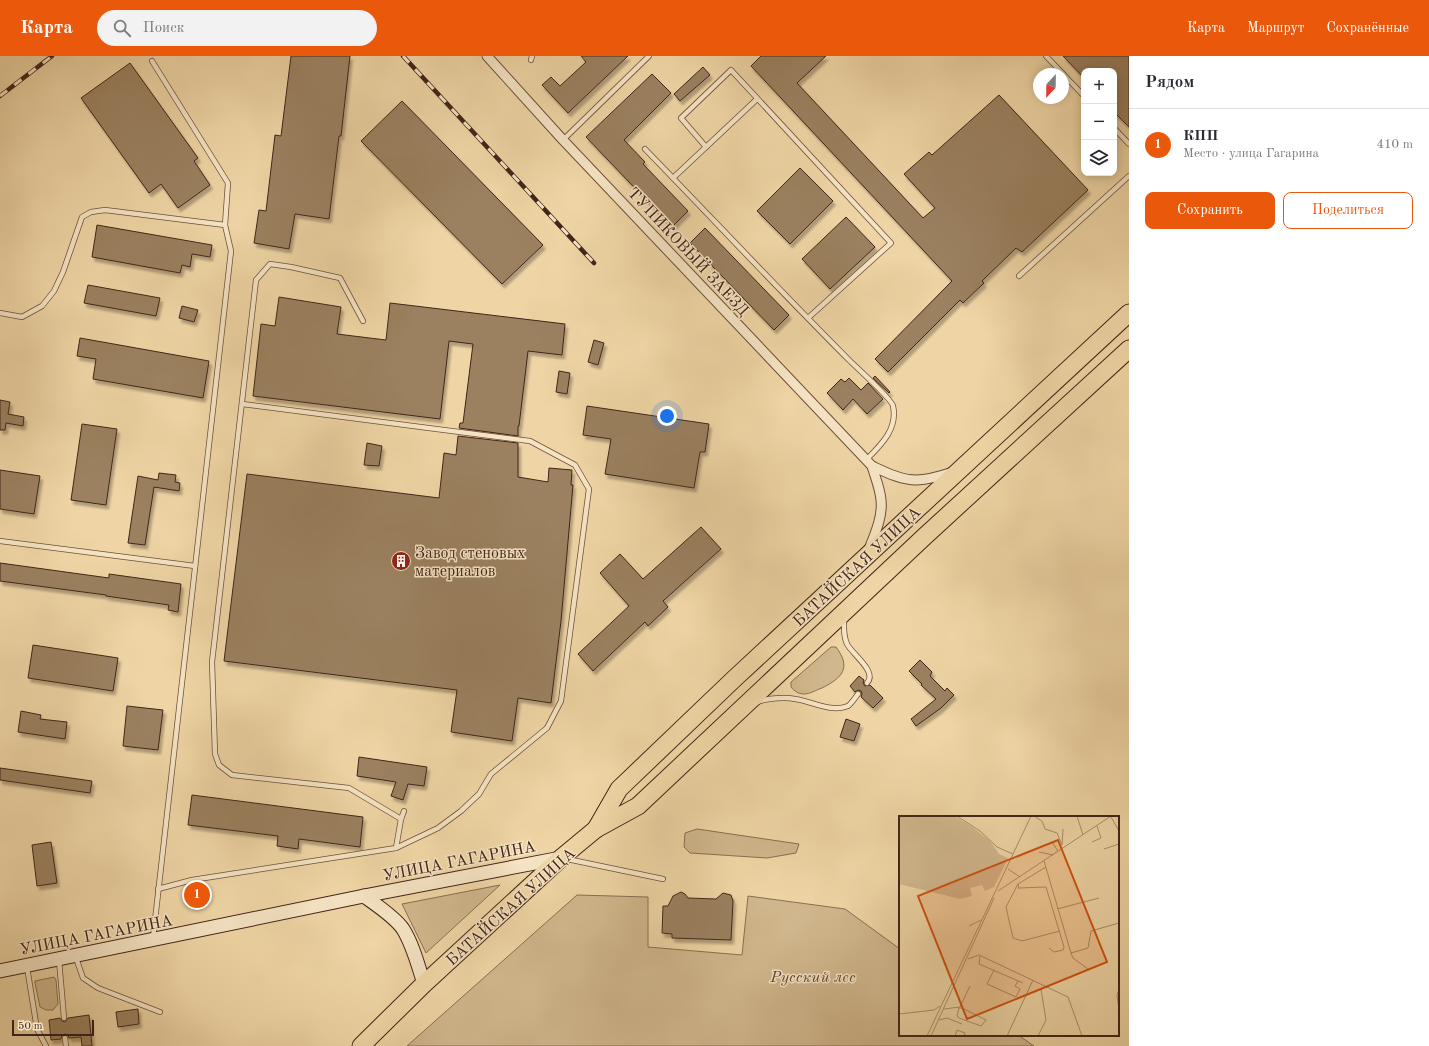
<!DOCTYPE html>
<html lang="ru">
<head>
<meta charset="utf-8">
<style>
  body { margin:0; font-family:"Old Standard TT",serif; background:#f2f2f3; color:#2b2b33 }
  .controls { position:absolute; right:12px; top:12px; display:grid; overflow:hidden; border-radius:8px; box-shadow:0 2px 10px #0003 }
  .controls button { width:36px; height:36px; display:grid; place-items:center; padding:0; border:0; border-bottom:1px solid #e1e1e2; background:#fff; color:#2b2b33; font:20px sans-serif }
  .compass { position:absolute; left:1033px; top:12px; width:36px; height:36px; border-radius:50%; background:#fff; box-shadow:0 2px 10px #0003; rotate:202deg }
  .scale { position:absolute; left:12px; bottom:10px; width:82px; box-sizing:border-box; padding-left:4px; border:2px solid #412518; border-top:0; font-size:11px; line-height:14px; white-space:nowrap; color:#412518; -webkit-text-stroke:3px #f5e4c4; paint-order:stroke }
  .you { position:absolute; left:667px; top:360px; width:14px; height:14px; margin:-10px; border:3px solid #fff; border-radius:50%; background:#1a73e8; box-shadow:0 0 0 6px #1a73e833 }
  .badge { display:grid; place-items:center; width:26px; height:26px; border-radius:50%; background:#ea580c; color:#fff; font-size:13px; font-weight:700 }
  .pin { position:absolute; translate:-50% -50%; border:2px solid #fff; box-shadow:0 1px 4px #0006 }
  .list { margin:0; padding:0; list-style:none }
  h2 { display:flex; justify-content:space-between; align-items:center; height:52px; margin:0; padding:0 16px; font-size:17px }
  h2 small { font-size:13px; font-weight:400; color:#7c7c81 }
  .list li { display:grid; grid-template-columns:26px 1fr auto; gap:12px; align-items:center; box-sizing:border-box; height:72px; padding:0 16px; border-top:1px solid #e1e1e2 }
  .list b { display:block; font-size:15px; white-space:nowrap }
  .list p { margin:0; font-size:13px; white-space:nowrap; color:#7c7c81 }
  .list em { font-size:13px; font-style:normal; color:#7c7c81 }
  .actions { display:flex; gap:8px; padding:12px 16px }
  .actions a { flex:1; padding:9px 0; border:1px solid #ea580c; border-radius:8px; text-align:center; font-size:14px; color:#ea580c }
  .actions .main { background:#ea580c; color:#fff }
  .icon { flex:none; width:22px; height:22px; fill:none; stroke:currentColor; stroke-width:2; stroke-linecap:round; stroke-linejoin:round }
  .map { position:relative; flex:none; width:1129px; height:990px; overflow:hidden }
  header { display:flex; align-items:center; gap:24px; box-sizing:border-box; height:56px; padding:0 20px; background:#ea580c; color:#fff }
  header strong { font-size:19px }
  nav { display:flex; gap:22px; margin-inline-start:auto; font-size:14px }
  .search { width:280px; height:36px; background:#f2f2f3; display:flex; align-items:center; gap:10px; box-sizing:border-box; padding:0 14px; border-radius:22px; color:#7c7c81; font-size:15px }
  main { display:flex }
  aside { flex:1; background:#fff }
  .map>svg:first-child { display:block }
  .green { fill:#d1b78d; stroke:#896e52 }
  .building { fill:#9b8161; stroke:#412518; filter:url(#shadow) }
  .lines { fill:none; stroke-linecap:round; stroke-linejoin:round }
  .lane-casing { stroke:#6c513b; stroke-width:6 }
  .street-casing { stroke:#6c513b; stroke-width:11 }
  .secondary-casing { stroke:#412518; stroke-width:15 }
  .highway-casing { stroke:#412518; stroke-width:19 }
  .lane { stroke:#f5e4c4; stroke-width:4.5 }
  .street { stroke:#f5e4c4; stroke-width:9 }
  .secondary { stroke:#f5e4c4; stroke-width:13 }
  .highway { stroke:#efd5a5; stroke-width:17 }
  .rail-casing { stroke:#412518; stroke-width:4.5 }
  .rail { stroke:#f5e4c4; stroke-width:3; stroke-dasharray:9; stroke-linecap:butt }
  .labels { text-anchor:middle; stroke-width:3; stroke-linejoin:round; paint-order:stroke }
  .street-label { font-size:16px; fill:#412518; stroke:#f5e4c4 }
  .poi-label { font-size:16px; fill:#412518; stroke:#f5e4c4; text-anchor:start }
  .park-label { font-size:16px; font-style:italic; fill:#5e422f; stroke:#f5e4c4 }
  .inset-road { fill:none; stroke:#a98f6d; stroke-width:1 }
  .view { fill:#cf510e; fill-opacity:0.15; stroke:#cf510e; stroke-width:2 }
  .inset-edge { fill:none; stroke:#412518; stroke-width:2 }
</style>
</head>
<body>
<header>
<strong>Карта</strong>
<div class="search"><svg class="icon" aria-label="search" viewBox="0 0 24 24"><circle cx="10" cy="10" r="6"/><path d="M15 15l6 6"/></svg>Поиск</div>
<nav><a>Карта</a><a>Маршрут</a><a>Сохранённые</a></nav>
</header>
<main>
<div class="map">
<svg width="1129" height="990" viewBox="0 0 1129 990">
  <defs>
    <filter id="shadow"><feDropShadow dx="2.5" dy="4" stdDeviation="1" flood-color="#0004"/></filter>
  </defs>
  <rect width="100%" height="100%" fill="#efd5a5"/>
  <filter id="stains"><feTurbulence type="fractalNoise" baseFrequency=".005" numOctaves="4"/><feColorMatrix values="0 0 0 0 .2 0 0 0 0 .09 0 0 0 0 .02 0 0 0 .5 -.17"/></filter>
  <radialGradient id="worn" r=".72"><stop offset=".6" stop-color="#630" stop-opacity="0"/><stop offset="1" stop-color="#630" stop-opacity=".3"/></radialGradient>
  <!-- green -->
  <g class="green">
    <path d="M831 591H836C852 612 842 622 822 632 816 634 810 638 804 638 799 638 794 635 791 631V626Z"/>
    <polygon points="697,773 799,788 796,797 767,802 690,797 684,791 685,777"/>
    <polygon points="500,829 426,897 402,848"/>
    <polygon points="577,839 648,841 648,891 742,899 748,840 845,853 900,893 900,979 1018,979 1034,990 407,990"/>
    <polygon points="54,921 56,924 58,948 53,954 46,954 40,951 35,927 35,925"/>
  </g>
  <!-- building -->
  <g class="building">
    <polygon points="291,0 350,0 341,80 339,80 329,163 295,158 289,193 254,187 259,154 266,155 275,79 281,80"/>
    <polygon points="581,0 628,0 568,57 542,29 551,21 560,30 586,6"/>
    <polygon points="761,0 826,0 797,27 923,162 935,152 904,118 929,96 932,99 999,39 1088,134 1022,196 1016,192 982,225 984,227 963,247 960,244 888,316 875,303 952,225 751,10"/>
    <polygon points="1063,0 1129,0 1129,71 1114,56 1114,15 1084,15 1084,22"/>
    <polygon points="130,7 198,102 194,105 210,129 178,152 161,128 149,137 81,42"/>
    <polygon points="703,11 710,19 680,45 674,38"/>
    <polygon points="652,18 671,37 624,84 645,106 643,108 688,155 672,171 586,81"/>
    <polygon points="402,45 543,189 502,228 361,85"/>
    <polygon points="800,112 833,145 790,188 757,155"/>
    <polygon points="846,161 875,191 830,233 802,203"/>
    <polygon points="97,169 212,189 210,201 192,198 190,211 182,209 180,217 92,201"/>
    <polygon points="705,172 789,259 774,274 690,187"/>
    <polygon points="88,229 160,242 156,260 84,247"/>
    <polygon points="279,241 341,251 337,278 386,284 390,247 565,268 562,299 528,295 519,370 518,370 518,380 459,372 460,367 463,367 473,288 449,285 440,363 253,340 261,268 275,270"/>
    <polygon points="182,250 198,254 194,266 179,262"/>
    <polygon points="80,282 209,305 203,342 93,323 96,303 77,300"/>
    <polygon points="594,284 604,287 598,309 588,306"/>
    <polygon points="559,315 570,317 567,338 556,336"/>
    <polygon points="875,320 890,336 889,337 873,322"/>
    <polygon points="849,322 861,334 868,327 883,343 867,358 853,343 843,354 827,337 841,323 845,326"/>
    <polygon points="0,344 10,346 8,358 24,361 23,370 6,367 5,374 0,374"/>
    <polygon points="587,350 709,368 705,396 700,396 694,432 605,418 611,383 583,379"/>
    <polygon points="82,368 117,373 106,449 71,444"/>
    <polygon points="458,380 518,387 518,421 548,426 549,412 572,414 571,429 573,429 561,565 551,647 518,642 512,685 451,676 457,634 224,605 247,418 439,442 444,397 456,399"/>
    <polygon points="367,387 382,390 379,410 364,409"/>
    <polygon points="0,414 40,420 34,458 0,453"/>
    <polygon points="159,417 176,419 175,426 180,427 179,435 154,431 145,489 128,487 138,420 158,424"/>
    <polygon points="701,471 721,493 663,545 668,551 648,570 645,566 593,615 578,598 629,550 600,517 620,498 643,523"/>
    <polygon points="0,507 109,522 109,518 181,528 178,556 168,554 169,549 106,540 106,539 0,525"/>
    <polygon points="33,589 118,602 113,635 28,622"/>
    <polygon points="920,604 932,616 930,620 945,635 947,632 954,639 941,652 916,670 911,663 936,643 921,629 922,628 909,615"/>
    <polygon points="859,620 864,624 863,627 865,630 870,629 883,642 873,652 861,641 862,638 861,635 858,634 855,636 850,630"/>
    <polygon points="127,650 163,654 158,694 123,690"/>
    <polygon points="21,655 41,659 40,663 67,666 65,683 18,676"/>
    <polygon points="846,663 860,668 854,685 840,681"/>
    <polygon points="359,701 427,711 424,730 408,728 403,744 391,740 396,726 357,720"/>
    <polygon points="0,712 92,725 90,737 0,724"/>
    <polygon points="192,739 363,761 360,791 299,783 298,793 277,790 278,780 188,769"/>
    <polygon points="51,786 57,827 37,830 32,789"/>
    <polygon points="200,830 204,845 194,847 191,833"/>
    <polygon points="681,836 685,838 688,842 716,843 723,837 731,839 733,845 731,884 672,882 672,878 662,877 663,850 668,850 673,840"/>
    <polygon points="138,953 139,968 118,971 116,956"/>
    <polygon points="89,959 92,990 82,990 81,981 69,982 68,979 65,978 62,979 61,983 51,984 49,964 60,962 62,965 65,966 68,962"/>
  </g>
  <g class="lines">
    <defs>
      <g id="lane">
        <polyline points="1046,0 1063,18"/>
        <polyline points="531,4 532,0"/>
        <polyline points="152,5 228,127 225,169"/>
        <polyline points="1063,18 1084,40"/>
        <polyline points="1114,72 1129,88"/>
        <polyline points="563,84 649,0"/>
        <polyline points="706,91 757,43"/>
        <path d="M645 93C713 163 780 235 849 304 857 312 892 343 893 350 898 373 881 389 866 404"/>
        <polyline points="673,122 706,91 681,62 731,14 891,187 808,262"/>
        <polyline points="1019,220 1129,120"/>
        <polyline points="0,257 22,261 42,250 54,235 63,216 82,161 91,156 105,154 225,169 231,195 153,882"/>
        <polyline points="363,265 340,222 291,211 270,208 256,224 212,606 215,698 219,709 232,719 349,732 401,763"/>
        <polyline points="242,348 530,385 575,409 589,433 561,645 547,672 491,718 479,738 461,755 438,772 396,792"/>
        <polyline points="0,485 195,510"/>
        <path d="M844 562C844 572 843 579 847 588 852 598 878 616 867 627"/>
        <path d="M758 646C767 642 786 641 795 643 811 645 831 657 848 650 851 648 855 642 858 638"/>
        <polyline points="567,803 663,823"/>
        <polyline points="158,833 192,824 396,792 401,763 404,755"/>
        <polyline points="76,902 83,922 98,932 160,956"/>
        <polyline points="59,904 64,962"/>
        <polyline points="27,911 37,973 46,990"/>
        <polyline points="65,982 66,990"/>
      </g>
      <g id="street">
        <path d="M487 0 563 84 872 410C875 421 880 432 881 444 883 460 875 478 869 493"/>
        <path d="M872 410C885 416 901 424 916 424 928 424 941 420 953 416"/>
      </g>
      <g id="secondary">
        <path d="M364 840C375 848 395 861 403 873 413 889 418 909 424 928"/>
        <polyline points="0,915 364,840 561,802"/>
      </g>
      <g id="highway">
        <polyline points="596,773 619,733 734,623 1129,257"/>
        <polyline points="361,990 424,928 561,802 596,773 638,750 924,481 1129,293"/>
      </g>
    </defs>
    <!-- lane casing -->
    <use href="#lane" class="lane-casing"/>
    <!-- street casing -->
    <use href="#street" class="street-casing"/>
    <!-- secondary casing -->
    <use href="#secondary" class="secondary-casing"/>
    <!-- highway casing -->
    <use href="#highway" class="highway-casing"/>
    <!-- lane -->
    <use href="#lane" class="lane"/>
    <!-- street -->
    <use href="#street" class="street"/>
    <!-- secondary -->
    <use href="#secondary" class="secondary"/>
    <!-- highway -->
    <use href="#highway" class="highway"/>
    <defs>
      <g id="rail">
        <polyline points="403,0 594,207"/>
        <polyline points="0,40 52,0"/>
      </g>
    </defs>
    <!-- rail casing -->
    <use href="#rail" class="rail-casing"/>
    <!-- rail -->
    <use href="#rail" class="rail"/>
  </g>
  <!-- icons -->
  <defs>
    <symbol id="building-disc" viewBox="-11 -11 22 22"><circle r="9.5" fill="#8f2418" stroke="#f5e4c4"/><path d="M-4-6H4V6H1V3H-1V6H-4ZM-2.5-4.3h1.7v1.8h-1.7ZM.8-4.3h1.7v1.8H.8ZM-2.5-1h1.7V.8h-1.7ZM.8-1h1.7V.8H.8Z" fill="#fff"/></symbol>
  </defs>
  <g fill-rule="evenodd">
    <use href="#building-disc" x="390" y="494" width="22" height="22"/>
  </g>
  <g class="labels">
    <!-- street labels -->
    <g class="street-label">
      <text transform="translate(689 195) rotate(47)" y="6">ТУПИКОВЫЙ ЗАЕЗД</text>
      <text transform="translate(856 510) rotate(-43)" y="6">БАТАЙСКАЯ УЛИЦА</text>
      <text transform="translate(459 804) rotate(-11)" y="6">УЛИЦА ГАГАРИНА</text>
      <text transform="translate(510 850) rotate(-42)" y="6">БАТАЙСКАЯ УЛИЦА</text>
      <text transform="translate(96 878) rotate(-11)" y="6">УЛИЦА ГАГАРИНА</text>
    </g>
    <!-- poi labels -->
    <g class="poi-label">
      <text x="415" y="502">Завод стеновых<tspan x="415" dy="18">материалов</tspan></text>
    </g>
    <!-- park labels -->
    <g class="park-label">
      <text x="813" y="926">Русский лес</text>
    </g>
  </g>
  <!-- overview -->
  <g transform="translate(899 760)">
    <rect width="220" height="220" fill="#efd5a5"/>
    <path d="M0 0H56L72 10 91 25 100 38 109 42 95 71 86 75 83 69 71 72 73 80 61 83 0 68Z" fill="#d1b78d"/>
    <path class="inset-road" d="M58 0 81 15 98 31 114 38M135 0 143 5 146 13 158 17 163 29M178 0 184 19M212 1 220 15M193 26 202 22 198 10M151 28 153 26 159 35M163 29 164 13M205 33 220 28M140 36 154 39M145 45 172 137 189 132 192 115 220 107M109 53 121 61M119 68 107 91 114 122 123 125 161 115M120 72 147 71 165 131 164 134 155 136 150 132M120 73 119 68 147 51M99 75 212 0M158 93 200 82M70 110 82 104M172 137 174 142 189 153M81 140 80 148 124 167M69 143 80 139 169 181 183 220M95 154 88 168 117 181 121 173 116 170 119 165M220 173 218 179 220 194M60 192H63L87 204 82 210 60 202 58 200ZM45 193 61 191 71 170M0 198 35 194 41 190M40 204 48 202 63 208M28 220 132 0M32 220 95 82M56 220 58 214 66 217 65 220M108 220 134 164M139 220 147 204 142 173"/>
    <path class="view" d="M159 24 208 146 68 203 19 80Z"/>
    <rect width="220" height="220" class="inset-edge"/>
  </g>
  <rect width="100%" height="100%" filter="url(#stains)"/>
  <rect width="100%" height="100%" fill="url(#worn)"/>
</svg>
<div class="controls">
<button>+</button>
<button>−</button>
<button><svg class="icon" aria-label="layers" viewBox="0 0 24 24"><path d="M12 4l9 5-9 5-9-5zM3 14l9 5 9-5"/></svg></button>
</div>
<svg class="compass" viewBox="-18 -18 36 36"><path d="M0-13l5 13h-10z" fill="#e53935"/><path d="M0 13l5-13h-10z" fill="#7c7c81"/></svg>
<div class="scale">50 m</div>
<div class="you"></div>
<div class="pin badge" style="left:197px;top:839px">1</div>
</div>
<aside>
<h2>Рядом<small></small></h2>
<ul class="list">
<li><span class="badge">1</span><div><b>КПП</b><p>Место · улица Гагарина</p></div><em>410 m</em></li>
</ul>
<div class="actions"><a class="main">Сохранить</a><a>Поделиться</a></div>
</aside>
</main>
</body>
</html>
